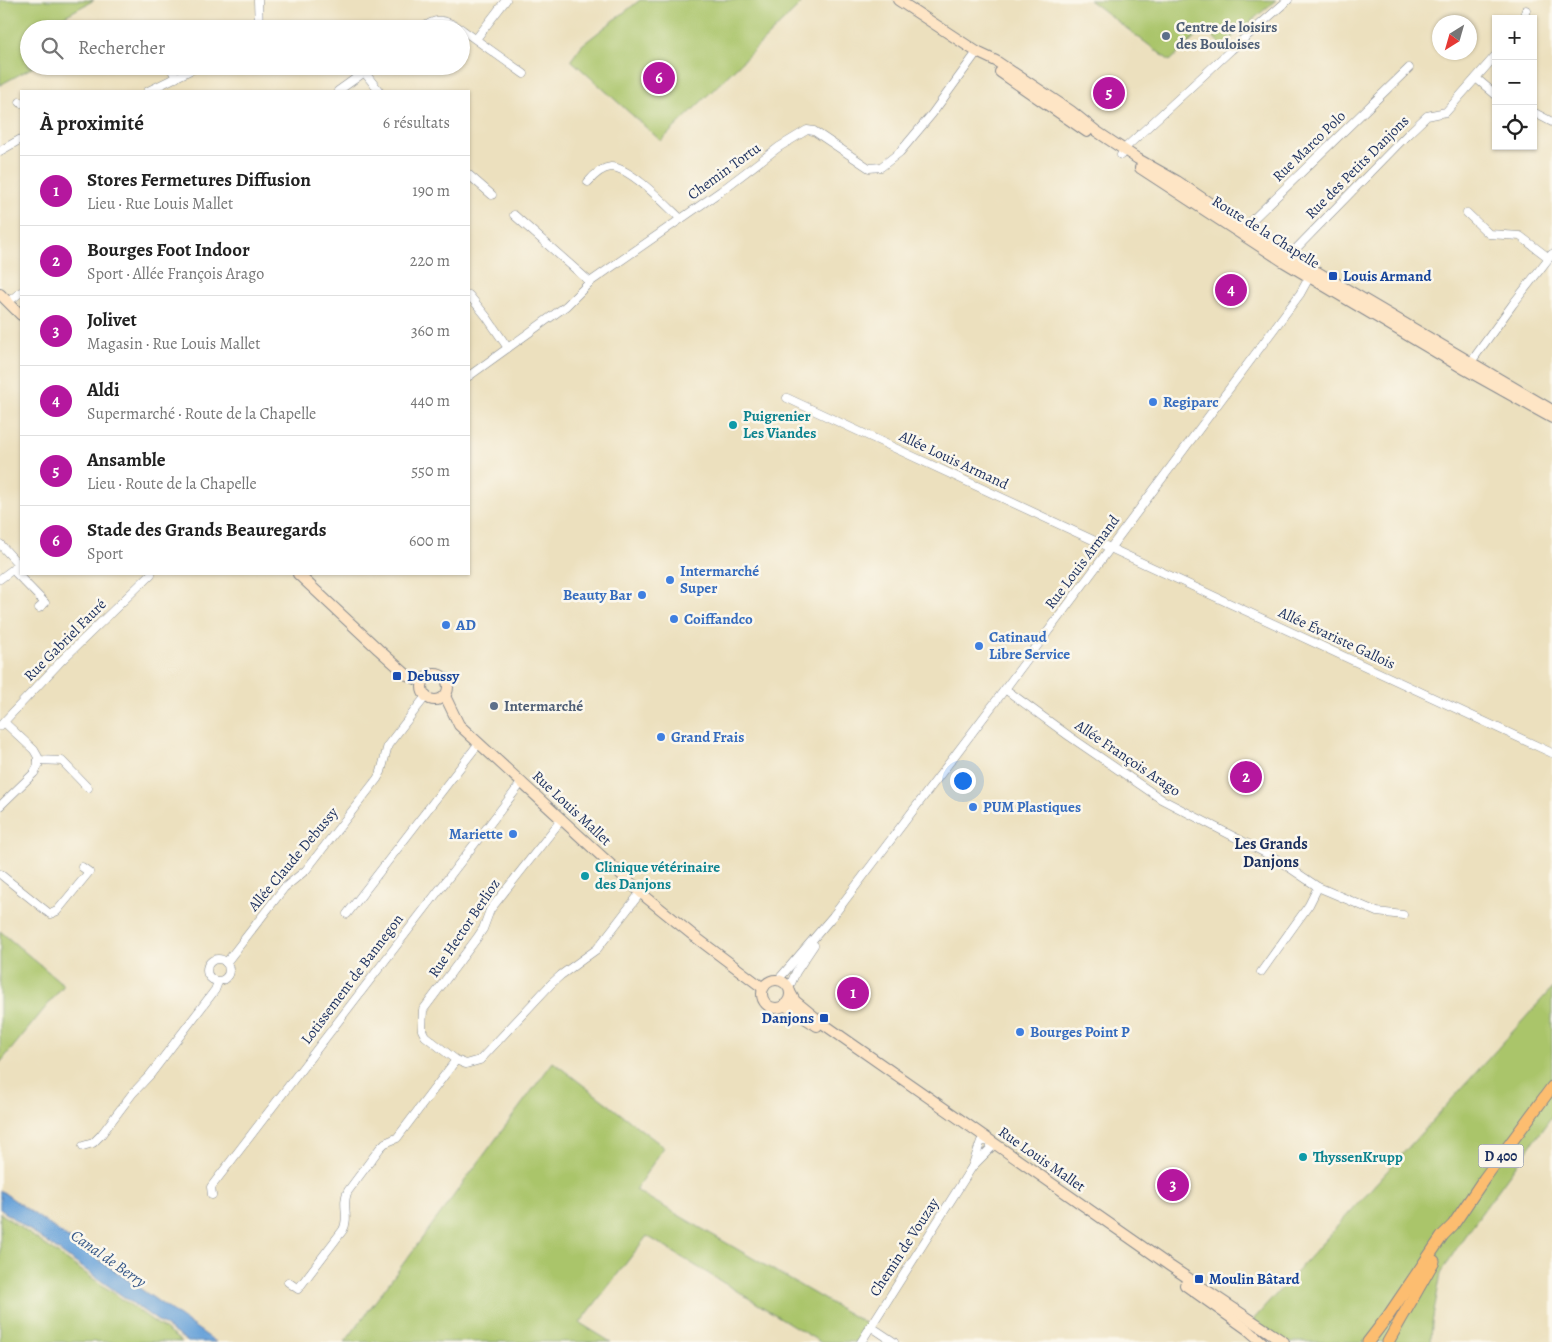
<!DOCTYPE html>
<html lang="fr">
<head>
<meta charset="utf-8">
<style>
  body { margin:0; font-family:Alegreya,serif; background:#f6f6f6; color:#222 }
  .controls { position:absolute; right:15px; top:15px; display:grid; overflow:hidden; border-radius:0px; box-shadow:0 1px 4px #0004 }
  .controls button { width:45px; height:45px; display:grid; place-items:center; padding:0; border:0; border-bottom:1px solid #e0e0e0; background:#fff; color:#222; font:25px sans-serif }
  .compass { position:absolute; left:1432px; top:15px; width:45px; height:45px; border-radius:50%; background:#fff; box-shadow:0 1px 4px #0004; rotate:217deg }
  .you { position:absolute; left:962px; top:780px; width:18px; height:18px; margin:-12px; border:4px solid #fff; border-radius:50%; background:#1a73e8; box-shadow:0 0 0 8px #1a73e833 }
  .badge { display:grid; place-items:center; width:32px; height:32px; border-radius:50%; background:#b5179e; color:#fff; font-size:16px; font-weight:700 }
  .pin { position:absolute; translate:-50% -50%; border:2px solid #fff; box-shadow:0 1px 5px #0006 }
  .list { margin:0; padding:0; list-style:none }
  h2 { display:flex; justify-content:space-between; align-items:center; height:65px; margin:0; padding:0 20px; font-size:21px }
  h2 small { font-size:16px; font-weight:400; color:#767676 }
  .list li { display:grid; grid-template-columns:32px 1fr auto; gap:15px; align-items:center; box-sizing:border-box; height:70px; padding:0 20px; border-top:1px solid #e0e0e0 }
  .list b { display:block; font-size:19px; white-space:nowrap }
  .list p { margin:0; font-size:16px; white-space:nowrap; color:#767676 }
  .list em { font-size:16px; font-style:normal; color:#767676 }
  .icon { flex:none; width:28px; height:28px; fill:none; stroke:currentColor; stroke-width:2; stroke-linecap:round; stroke-linejoin:round }
  .map { position:relative; flex:none; width:1552px; height:1342px; overflow:hidden }
  .search { position:absolute; background:#fff; box-shadow:0 1px 4px #0004; left:20px; top:20px; width:450px; height:55px; display:flex; align-items:center; gap:12px; box-sizing:border-box; padding:0 18px; border-radius:28px; color:#767676; font-size:19px }
  .panel { position:absolute; background:#fff; box-shadow:0 1px 4px #0004; left:20px; top:90px; width:450px; height:485px; border-radius:0px }
  .map>svg:first-child { display:block }
  .green { fill:#aac56b; stroke:#627a64 }
  .water { fill:#69a3d9; stroke:#42699c }
  .lines { fill:none; stroke-linecap:round; stroke-linejoin:round }
  .minor-casing { stroke:#84888e; stroke-width:9 }
  .secondary-casing { stroke:#84888e; stroke-width:12 }
  .primary-casing { stroke:#84888e; stroke-width:13 }
  .minor { stroke:#fff; stroke-width:8 }
  .secondary { stroke:#fee5c5; stroke-width:10 }
  .primary { stroke:#fcbd6f; stroke-width:11 }
  .service-dot { fill:#5c6f8a; stroke:#fbf7ec; stroke-width:2 }
  .transit-dot { fill:#1a4fb4; stroke:#fbf7ec; stroke-width:2 }
  .shop-dot { fill:#3f7fe0; stroke:#fbf7ec; stroke-width:2 }
  .culture-dot { fill:#0f9aa8; stroke:#fbf7ec; stroke-width:2 }
  .labels { text-anchor:middle; stroke-width:5; stroke-linejoin:round; paint-order:stroke }
  .shield { fill:#fbf7ec; stroke:#5e6b89; stroke-width:1 }
  .shield-label { font-size:14px; font-weight:bold; fill:#1b2f5e }
  .service-label { font-size:15px; font-weight:bold; fill:#4e5e75; stroke:#fbf7ec; text-anchor:start }
  .street-label { font-size:15px; fill:#1b2f5e; stroke:#fbf7ec }
  .transit-label { font-size:15px; font-weight:bold; fill:#164399; stroke:#fbf7ec; text-anchor:start }
  .shop-label { font-size:15px; font-weight:bold; fill:#366cbe; stroke:#fbf7ec; text-anchor:start }
  .culture-label { font-size:15px; font-weight:bold; fill:#0d838f; stroke:#fbf7ec; text-anchor:start }
  .neighbourhood-label { font-size:16px; font-weight:bold; fill:#1b2f5e; stroke:#fbf7ec }
  .water-label { font-size:16px; font-style:italic; fill:#365889; stroke:#fbf7ec }
</style>
</head>
<body>
<div class="map">
<svg width="1552" height="1342" viewBox="0 0 1552 1342">
  <rect width="100%" height="100%" fill="#fbf7ec"/>
  <filter id="ink" filterUnits="userSpaceOnUse"><feTurbulence type="fractalNoise" baseFrequency=".02" numOctaves="2"/><feDisplacementMap in="SourceGraphic" scale="10" xChannelSelector="R" yChannelSelector="G"/><feConvolveMatrix kernelMatrix="1 2 1 2 8 2 1 2 1" color-interpolation-filters="sRGB"/></filter>
  <filter id="wash" filterUnits="userSpaceOnUse"><feTurbulence type="fractalNoise" baseFrequency=".0096" numOctaves="4" result="noise"/><feDisplacementMap in="SourceGraphic" scale="20" xChannelSelector="R" yChannelSelector="G"/><feGaussianBlur stdDeviation="1.12" result="paint"/><feColorMatrix in="noise" values="0 0 0 0 0 0 0 0 0 0 0 0 0 0 0 0 0 1.4 0 .05"/><feComposite in="paint" operator="in"/></filter>
  <g filter="url(#wash)">
    <rect width="100%" height="100%" fill="#ece0be"/>
    <!-- green -->
    <g class="green">
      <polygon points="0,0 94,0 63,17 70,29 29,29 29,66 35,66 0,85"/>
      <polygon points="640,0 797,0 801,4 661,141 571,60 582,45"/>
      <polygon points="1089,0 1276,0 1222,46 1205,28 1170,61"/>
      <polygon points="0,931 64,985 0,1063"/>
      <polygon points="1552,988 1552,1116 1464,1237 1441,1273 1432,1323 1431,1342 1284,1342 1252,1321"/>
      <polygon points="553,1062 664,1147 635,1190 870,1326 861,1342 820,1342 647,1236 580,1323 611,1342 345,1342"/>
      <polygon points="0,1213 160,1326 182,1342 0,1342"/>
    </g>
    <!-- water -->
    <polygon class="water" points="0,1190 216,1342 188,1342 162,1324 0,1209"/>
  </g>
  <g filter="url(#ink)">
    <g class="lines">
      <defs>
        <g id="minor">
          <polyline points="258,0 259,29"/>
          <polyline points="1523,19 1526,10"/>
          <path d="M421 29C436 17 445 19 461 29"/>
          <polyline points="461,29 524,74"/>
          <polyline points="476,39 506,0"/>
          <polyline points="170,66 176,78"/>
          <polyline points="365,73 379,91"/>
          <polyline points="1476,78 1496,95"/>
          <polyline points="148,91 199,66"/>
          <polyline points="338,91 373,66"/>
          <polyline points="20,102 21,103"/>
          <polyline points="1533,112 1552,122"/>
          <polyline points="0,151 21,139"/>
          <polyline points="1121,155 1124,149 1231,50 1288,0"/>
          <polyline points="469,175 492,195"/>
          <path d="M588 182C593 176 602 168 611 167 630 167 667 206 681 219"/>
          <polyline points="1467,213 1489,234 1520,236 1549,258"/>
          <polyline points="514,215 590,282"/>
          <polyline points="1242,230 1409,68"/>
          <polyline points="1286,259 1408,134 1427,116 1446,112 1496,55"/>
          <polyline points="469,295 486,316 508,348"/>
          <polyline points="8,302 21,292"/>
          <polyline points="1468,366 1513,304 1552,254"/>
          <polyline points="469,376 566,306 590,282 721,191 779,147 807,130 814,131 869,168 881,167 900,152 932,114 977,52"/>
          <polyline points="787,398 1552,753"/>
          <polyline points="0,544 19,565"/>
          <polyline points="13,570 45,603 39,608"/>
          <polyline points="0,579 16,567"/>
          <polyline points="1005,689 1069,736 1161,799 1275,858 1318,887 1377,912 1403,915"/>
          <polyline points="0,726 62,660 151,574"/>
          <polyline points="38,760 62,761 88,788"/>
          <polyline points="0,806 34,773 38,766 38,757 34,750 4,722"/>
          <polyline points="562,819 490,910 483,929 477,938 423,1010 422,1030 425,1036 456,1060 466,1064 480,1060 551,984 561,975 597,949 641,892"/>
          <polyline points="0,874 50,914 57,911 89,872 82,867"/>
          <polyline points="347,914 479,743"/>
          <circle cx="218" cy="970" r="11"/>
          <polyline points="226,963 284,888 306,870 377,779 381,772 388,745 426,696"/>
          <polyline points="1261,972 1309,905 1318,887"/>
          <polyline points="778,980 833,916 874,862 996,701 1300,294 1311,274"/>
          <polyline points="789,988 796,972 814,945"/>
          <polygon points="981,1141 990,1141 991,1148 972,1167"/>
          <polyline points="83,1146 93,1143 101,1135 132,1094 150,1075 215,990 218,982"/>
          <polyline points="212,1195 211,1187 522,782"/>
          <path d="M288 1282 298 1289 343 1230C350 1217 341 1203 348 1191L380 1148 385 1143 397 1138 456 1060"/>
          <polyline points="870,1326 894,1342"/>
          <polyline points="861,1342 972,1167"/>
        </g>
        <g id="secondary">
          <polyline points="898,0 977,52 996,61 1071,111 1096,131 1138,159 1177,181 1268,243 1552,410"/>
          <polyline points="1000,72 1087,132"/>
          <polyline points="1140,168 1284,262 1466,370 1552,418"/>
          <polyline points="0,294 21,315"/>
          <polyline points="298,574 378,649 407,675 423,682"/>
          <circle cx="435" cy="687" r="13"/>
          <polyline points="445,696 459,725 647,898 694,936 763,988"/>
          <circle cx="776" cy="994" r="14"/>
          <polyline points="790,992 795,1001 822,1023 1170,1266 1284,1342"/>
          <polyline points="784,1005 817,1026"/>
          <polyline points="1185,1285 1247,1329 1262,1342"/>
        </g>
        <g id="primary">
          <polyline points="1368,1342 1388,1316 1443,1235 1453,1225 1484,1179 1552,1087"/>
          <polyline points="1388,1342 1434,1261"/>
        </g>
      </defs>
      <!-- minor casing -->
      <use href="#minor" class="minor-casing"/>
      <!-- secondary casing -->
      <use href="#secondary" class="secondary-casing"/>
      <!-- primary casing -->
      <use href="#primary" class="primary-casing"/>
      <!-- minor -->
      <use href="#minor" class="minor"/>
      <!-- secondary -->
      <use href="#secondary" class="secondary"/>
      <!-- primary -->
      <use href="#primary" class="primary"/>
    </g>
  </g>
  <!-- markers -->
  <g class="service-dot">
    <circle cx="1166" cy="36" r="5"/>
    <circle cx="494" cy="706" r="5"/>
  </g>
  <g class="transit-dot">
    <rect x="1328" y="271" width="10" height="10" rx="2.5"/>
    <rect x="392" y="671" width="10" height="10" rx="2.5"/>
    <rect x="819" y="1013" width="10" height="10" rx="2.5"/>
    <rect x="1194" y="1274" width="10" height="10" rx="2.5"/>
  </g>
  <g class="shop-dot">
    <circle cx="1153" cy="402" r="5"/>
    <circle cx="670" cy="580" r="5"/>
    <circle cx="642" cy="595" r="5"/>
    <circle cx="674" cy="619" r="5"/>
    <circle cx="446" cy="625" r="5"/>
    <circle cx="979" cy="646" r="5"/>
    <circle cx="661" cy="737" r="5"/>
    <circle cx="973" cy="807" r="5"/>
    <circle cx="513" cy="834" r="5"/>
    <circle cx="1020" cy="1032" r="5"/>
  </g>
  <g class="culture-dot">
    <circle cx="733" cy="425" r="5"/>
    <circle cx="585" cy="876" r="5"/>
    <circle cx="1303" cy="1157" r="5"/>
  </g>
  <g class="labels">
    <!-- shield labels -->
    <rect class="shield" x="1478.5" y="1144.5" width="45" height="23" rx="4"/>
    <g class="shield-label">
      <text x="1501" y="1161">D 400</text>
    </g>
    <!-- service labels -->
    <g class="service-label">
      <text x="1176" y="32">Centre de loisirs<tspan x="1176" dy="17">des Bouloises</tspan></text>
      <text x="504" y="711">Intermarché</text>
    </g>
    <!-- street labels -->
    <g class="street-label">
      <text transform="translate(1309 146) rotate(-44)" y="5">Rue Marco Polo</text>
      <text transform="translate(1357 167) rotate(-45)" y="5">Rue des Petits Danjons</text>
      <text transform="translate(724 171) rotate(-36)" y="5">Chemin Tortu</text>
      <text transform="translate(1266 232) rotate(32)" y="5">Route de la Chapelle</text>
      <text transform="translate(954 460) rotate(25)" y="5">Allée Louis Armand</text>
      <text transform="translate(1082 562) rotate(-53)" y="5">Rue Louis Armand</text>
      <text transform="translate(1337 638) rotate(25)" y="5">Allée Évariste Gallois</text>
      <text transform="translate(65 640) rotate(-45)" y="5">Rue Gabriel Fauré</text>
      <text transform="translate(1128 758) rotate(34)" y="5">Allée François Arago</text>
      <text transform="translate(572 808) rotate(43)" y="5">Rue Louis Mallet</text>
      <text transform="translate(293 859) rotate(-50)" y="5">Allée Claude Debussy</text>
      <text transform="translate(464 928) rotate(-56)" y="5">Rue Hector Berlioz</text>
      <text transform="translate(352 979) rotate(-53)" y="5">Lotissement de Bannegon</text>
      <text transform="translate(1042 1159) rotate(35)" y="5">Rue Louis Mallet</text>
      <text transform="translate(904 1247) rotate(-57)" y="5">Chemin de Vouzay</text>
    </g>
    <!-- transit labels -->
    <g class="transit-label">
      <text x="1343" y="281">Louis Armand</text>
      <text x="407" y="681">Debussy</text>
      <text x="814" y="1023" text-anchor="end">Danjons</text>
      <text x="1209" y="1284">Moulin Bâtard</text>
    </g>
    <!-- shop labels -->
    <g class="shop-label">
      <text x="1163" y="407">Regiparc</text>
      <text x="680" y="576">Intermarché<tspan x="680" dy="17">Super</tspan></text>
      <text x="632" y="600" text-anchor="end">Beauty Bar</text>
      <text x="684" y="624">Coiffandco</text>
      <text x="456" y="630">AD</text>
      <text x="989" y="642">Catinaud<tspan x="989" dy="17">Libre Service</tspan></text>
      <text x="671" y="742">Grand Frais</text>
      <text x="983" y="812">PUM Plastiques</text>
      <text x="503" y="839" text-anchor="end">Mariette</text>
      <text x="1030" y="1037">Bourges Point P</text>
    </g>
    <!-- culture labels -->
    <g class="culture-label">
      <text x="743" y="421">Puigrenier<tspan x="743" dy="17">Les Viandes</tspan></text>
      <text x="595" y="872">Clinique vétérinaire<tspan x="595" dy="17">des Danjons</tspan></text>
      <text x="1313" y="1162">ThyssenKrupp</text>
    </g>
    <!-- neighbourhood labels -->
    <g class="neighbourhood-label">
      <text x="1271" y="849">Les Grands<tspan x="1271" dy="18">Danjons</tspan></text>
    </g>
    <!-- water labels -->
    <g class="water-label">
      <text transform="translate(109 1258) rotate(35)" y="6">Canal de Berry</text>
    </g>
  </g>
</svg>
<div class="controls">
<button>+</button>
<button>−</button>
<button><svg class="icon" aria-label="locate" viewBox="0 0 24 24"><circle cx="12" cy="12" r="6"/><path d="M12 2v4M12 18v4M2 12h4M18 12h4"/></svg></button>
</div>
<svg class="compass" viewBox="-18 -18 36 36"><path d="M0-13l5 13h-10z" fill="#e53935"/><path d="M0 13l5-13h-10z" fill="#767676"/></svg>
<div class="you"></div>
<div class="pin badge" style="left:853px;top:993px">1</div>
<div class="pin badge" style="left:1246px;top:777px">2</div>
<div class="pin badge" style="left:1173px;top:1185px">3</div>
<div class="pin badge" style="left:1231px;top:290px">4</div>
<div class="pin badge" style="left:1109px;top:93px">5</div>
<div class="pin badge" style="left:659px;top:78px">6</div>
<div class="search"><svg class="icon" aria-label="search" viewBox="0 0 24 24"><circle cx="10" cy="10" r="6"/><path d="M15 15l6 6"/></svg>Rechercher</div>
<section class="panel">
<h2>À proximité<small>6 résultats</small></h2>
<ul class="list">
<li><span class="badge">1</span><div><b>Stores Fermetures Diffusion</b><p>Lieu · Rue Louis Mallet</p></div><em>190 m</em></li>
<li><span class="badge">2</span><div><b>Bourges Foot Indoor</b><p>Sport · Allée François Arago</p></div><em>220 m</em></li>
<li><span class="badge">3</span><div><b>Jolivet</b><p>Magasin · Rue Louis Mallet</p></div><em>360 m</em></li>
<li><span class="badge">4</span><div><b>Aldi</b><p>Supermarché · Route de la Chapelle</p></div><em>440 m</em></li>
<li><span class="badge">5</span><div><b>Ansamble</b><p>Lieu · Route de la Chapelle</p></div><em>550 m</em></li>
<li><span class="badge">6</span><div><b>Stade des Grands Beauregards</b><p>Sport</p></div><em>600 m</em></li>
</ul>
</section>
</div>
</body>
</html>
